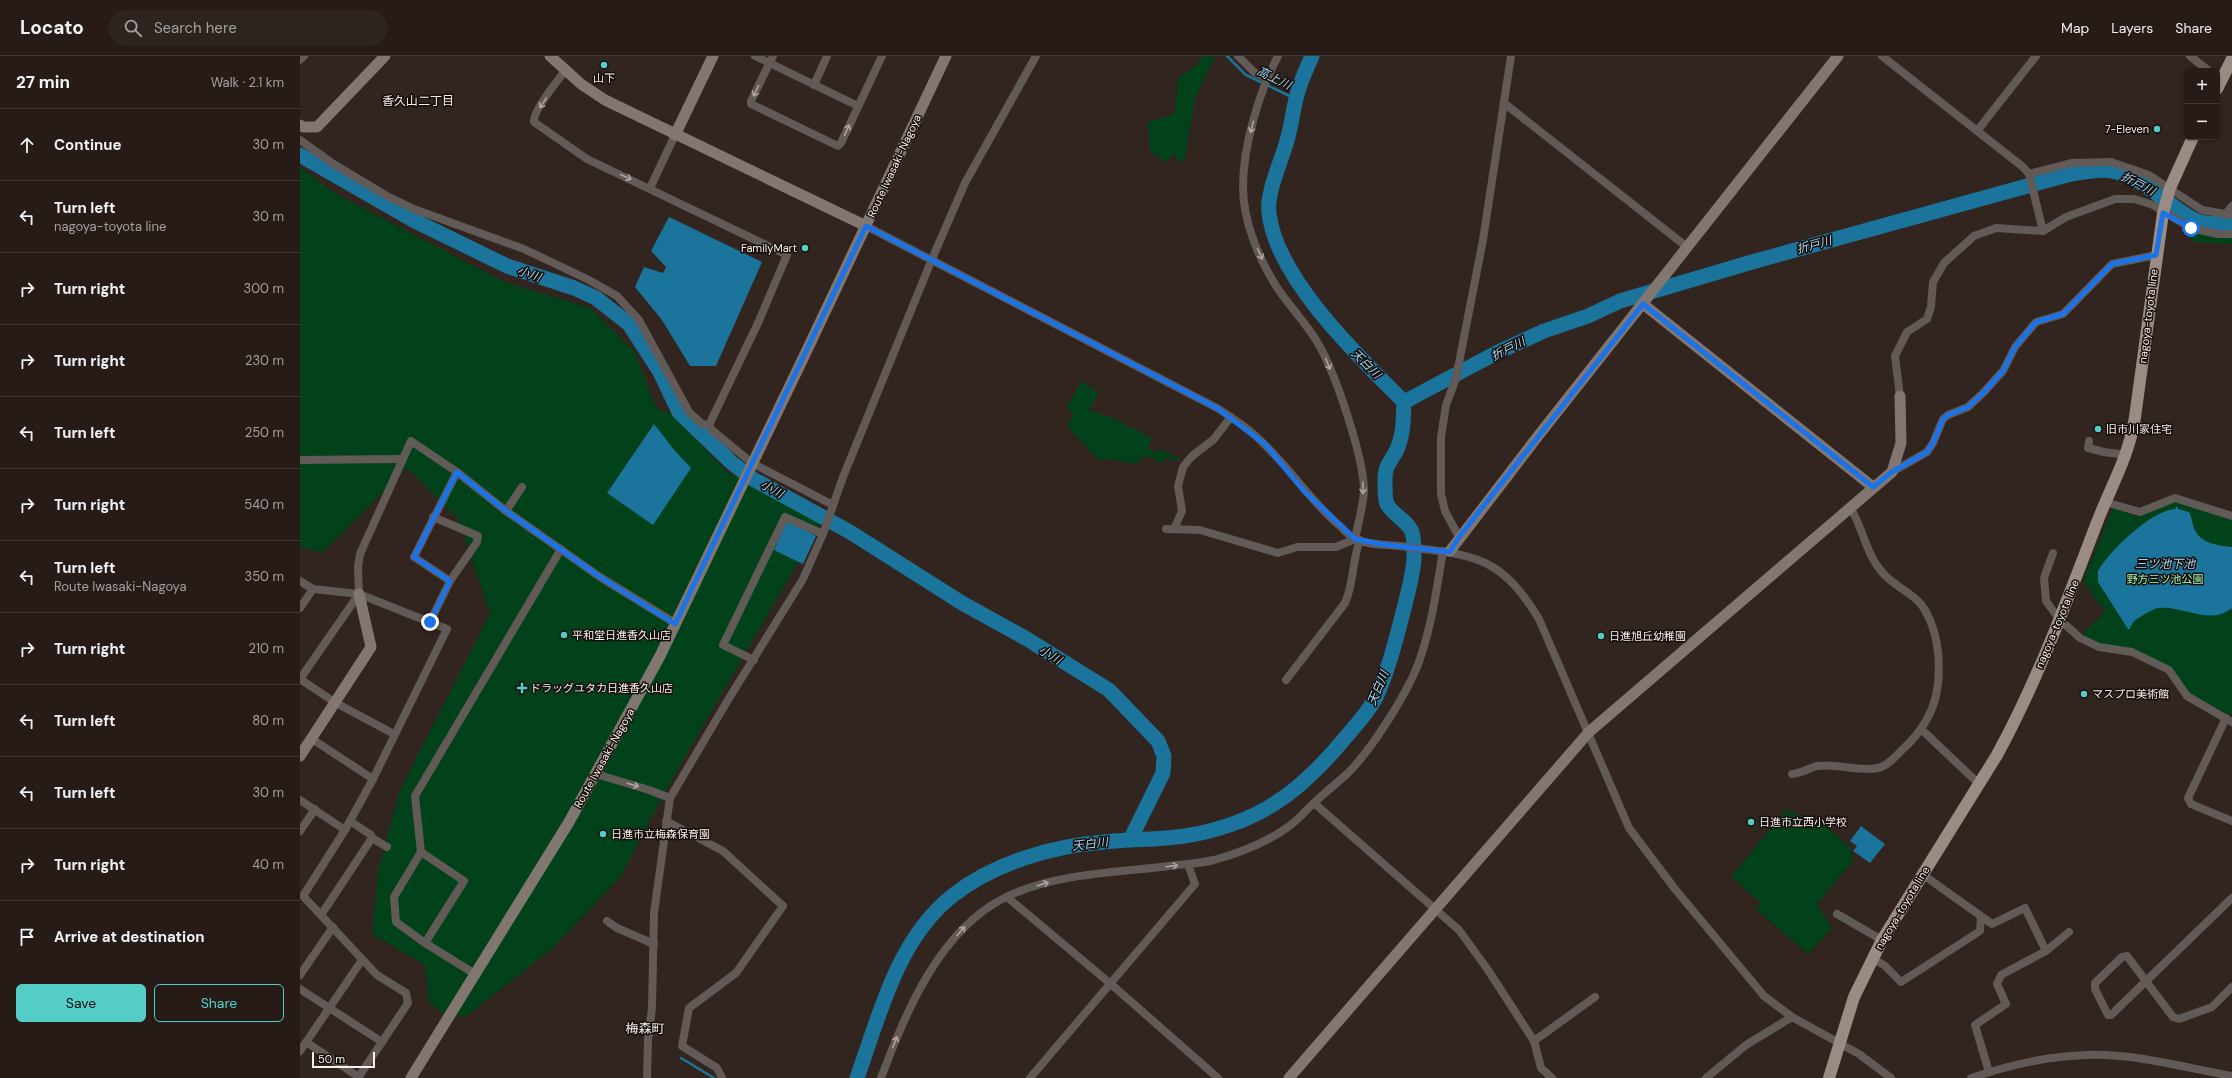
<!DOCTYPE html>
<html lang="en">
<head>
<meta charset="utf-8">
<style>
  body { margin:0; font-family:"DM Sans","Noto Sans JP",sans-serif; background:#2e241f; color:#f1f3f6 }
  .controls { position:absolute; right:12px; top:12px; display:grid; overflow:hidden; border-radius:6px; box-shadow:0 1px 3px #0004 }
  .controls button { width:36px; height:36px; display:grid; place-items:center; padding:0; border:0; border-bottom:1px solid #423935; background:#261b16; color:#f1f3f6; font:20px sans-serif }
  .scale { position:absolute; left:12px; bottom:10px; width:63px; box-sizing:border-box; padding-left:4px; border:2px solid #f9efeb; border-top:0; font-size:11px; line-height:14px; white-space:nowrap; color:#f9efeb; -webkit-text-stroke:3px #150f0c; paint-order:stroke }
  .stop { position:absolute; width:12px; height:12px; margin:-9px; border:3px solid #1a73e8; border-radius:50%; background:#fff }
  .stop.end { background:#1a73e8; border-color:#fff; box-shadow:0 1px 4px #0008 }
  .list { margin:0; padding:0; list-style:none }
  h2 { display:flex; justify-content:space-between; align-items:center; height:52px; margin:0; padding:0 16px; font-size:17px }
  h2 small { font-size:13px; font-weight:400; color:#a4a1a1 }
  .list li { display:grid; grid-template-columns:26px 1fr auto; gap:12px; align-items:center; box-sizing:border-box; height:72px; padding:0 16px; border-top:1px solid #423935 }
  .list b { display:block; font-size:15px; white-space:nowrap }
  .list p { margin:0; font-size:13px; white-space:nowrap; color:#a4a1a1 }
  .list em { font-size:13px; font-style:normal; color:#a4a1a1 }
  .actions { display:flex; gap:8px; padding:12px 16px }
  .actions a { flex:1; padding:9px 0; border:1px solid #54cdc7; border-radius:6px; text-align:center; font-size:14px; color:#54cdc7 }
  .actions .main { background:#54cdc7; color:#111 }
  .icon { flex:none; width:22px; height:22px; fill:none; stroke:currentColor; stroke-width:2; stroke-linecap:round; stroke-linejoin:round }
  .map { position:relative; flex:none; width:1932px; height:1022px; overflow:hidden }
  header { display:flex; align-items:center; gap:24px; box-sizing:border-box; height:56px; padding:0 20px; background:#261b16; border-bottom:1px solid #423935 }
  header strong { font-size:19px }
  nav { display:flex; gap:22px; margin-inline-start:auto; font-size:14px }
  .search { width:280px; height:36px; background:#2e241f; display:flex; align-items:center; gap:10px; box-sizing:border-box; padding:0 14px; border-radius:22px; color:#a4a1a1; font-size:15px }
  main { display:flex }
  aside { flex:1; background:#261b16 }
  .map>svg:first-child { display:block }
  .green { fill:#02421a }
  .water { fill:#1a749b }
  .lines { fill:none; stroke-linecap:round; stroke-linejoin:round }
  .stream { stroke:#1a749b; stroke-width:2.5 }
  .river { stroke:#1a749b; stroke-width:15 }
  .street { stroke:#615a56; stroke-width:8 }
  .secondary { stroke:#817770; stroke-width:11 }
  .primary { stroke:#9a8c84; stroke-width:12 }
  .oneway { stroke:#ada4a0 }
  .route { stroke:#1a73e8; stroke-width:5 }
  .poi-dot { fill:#54cdc7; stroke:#150f0c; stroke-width:1.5 }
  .labels { text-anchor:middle; stroke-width:3; stroke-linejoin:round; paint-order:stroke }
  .poi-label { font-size:11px; fill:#f9efeb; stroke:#150f0c; text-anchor:start }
  .street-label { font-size:11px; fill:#f9efeb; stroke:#150f0c }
  .park-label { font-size:11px; fill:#a5fab6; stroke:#150f0c }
  .water-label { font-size:12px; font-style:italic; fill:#a5d5f0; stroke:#150f0c }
  .neighbourhood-label { font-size:12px; fill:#f9efeb; stroke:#150f0c }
  .quarter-label { font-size:13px; fill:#f9efeb; stroke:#150f0c }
</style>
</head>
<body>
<header>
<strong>Locato</strong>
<div class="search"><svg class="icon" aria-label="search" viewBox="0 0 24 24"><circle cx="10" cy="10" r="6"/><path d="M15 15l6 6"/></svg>Search here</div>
<nav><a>Map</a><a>Layers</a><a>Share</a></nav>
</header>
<main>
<aside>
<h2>27 min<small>Walk · 2.1 km</small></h2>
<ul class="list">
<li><svg class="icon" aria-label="ahead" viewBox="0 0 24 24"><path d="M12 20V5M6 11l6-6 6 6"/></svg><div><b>Continue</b></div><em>30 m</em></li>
<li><svg class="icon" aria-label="left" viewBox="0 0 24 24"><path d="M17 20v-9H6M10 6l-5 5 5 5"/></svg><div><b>Turn left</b><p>nagoya-toyota line</p></div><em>30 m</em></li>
<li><svg class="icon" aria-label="right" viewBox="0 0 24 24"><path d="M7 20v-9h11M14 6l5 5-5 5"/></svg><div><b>Turn right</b></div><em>300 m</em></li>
<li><svg class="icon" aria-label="right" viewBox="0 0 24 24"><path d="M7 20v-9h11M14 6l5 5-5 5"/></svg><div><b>Turn right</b></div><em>230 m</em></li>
<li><svg class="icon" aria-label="left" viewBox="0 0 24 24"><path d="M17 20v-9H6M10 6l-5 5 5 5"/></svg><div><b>Turn left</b></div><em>250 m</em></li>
<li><svg class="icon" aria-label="right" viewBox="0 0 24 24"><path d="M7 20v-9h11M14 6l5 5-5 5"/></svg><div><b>Turn right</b></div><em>540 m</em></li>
<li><svg class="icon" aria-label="left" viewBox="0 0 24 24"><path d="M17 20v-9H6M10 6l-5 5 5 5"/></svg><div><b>Turn left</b><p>Route Iwasaki-Nagoya</p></div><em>350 m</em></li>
<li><svg class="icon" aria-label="right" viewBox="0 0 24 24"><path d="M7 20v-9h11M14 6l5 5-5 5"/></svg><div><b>Turn right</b></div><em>210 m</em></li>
<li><svg class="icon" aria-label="left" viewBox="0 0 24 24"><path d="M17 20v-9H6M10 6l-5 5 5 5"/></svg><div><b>Turn left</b></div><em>80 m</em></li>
<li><svg class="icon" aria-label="left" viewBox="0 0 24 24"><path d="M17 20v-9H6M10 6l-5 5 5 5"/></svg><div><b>Turn left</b></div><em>30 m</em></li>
<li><svg class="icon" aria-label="right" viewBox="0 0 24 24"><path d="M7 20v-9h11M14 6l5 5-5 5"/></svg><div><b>Turn right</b></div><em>40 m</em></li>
<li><svg class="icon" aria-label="arrive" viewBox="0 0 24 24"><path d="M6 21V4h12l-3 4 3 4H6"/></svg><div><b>Arrive at destination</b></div></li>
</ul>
<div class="actions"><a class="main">Save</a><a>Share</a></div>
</aside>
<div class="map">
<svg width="1932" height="1022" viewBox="0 0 1932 1022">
  <rect width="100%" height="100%" fill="#32241e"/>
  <!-- green -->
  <g class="green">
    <polygon points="903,0 915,0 895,42 885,103 880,106 875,98 867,104 861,106 860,100 854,99 850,93 848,66 874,58 879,21 896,10"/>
    <polygon points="0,111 33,136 204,226 290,252 334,295 357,353 372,358 428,417 522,465 371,725 321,820 252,893 165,961 144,958 129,947 125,909 72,878 78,816 100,734 190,558 159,464 107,412 22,497 0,490"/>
    <polygon points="1892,176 1932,180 1932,188 1895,186 1890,183"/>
    <polygon points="781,325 799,337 790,352 791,355 808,360 852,382 848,392 856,396 862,394 880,403 878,405 866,402 860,408 854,402 845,400 836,408 811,403 799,404 767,370 774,359 767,352"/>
    <polygon points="1875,446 1932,464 1932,660 1890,638 1871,612 1801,589 1782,578 1805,556 1783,525 1813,452 1839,461"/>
    <polygon points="1486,754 1526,770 1550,792 1553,805 1517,848 1532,872 1508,898 1456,853 1461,847 1431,821"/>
  </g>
  <!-- water -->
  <g class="water">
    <polygon points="369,161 462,206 416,310 390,310 362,264 335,231 344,211 363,217 366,211 351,195"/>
    <polygon points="354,368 375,395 391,412 353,469 307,437"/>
    <path d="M1877 450 1878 453 1889 456C1892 461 1892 466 1894 472 1900 488 1917 489 1932 491V552C1909 570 1885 550 1859 552 1854 552 1847 557 1842 560 1837 562 1831 567 1830 573H1828L1798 526V515C1809 495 1852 454 1875 453Z"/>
    <polygon points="487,464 516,480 503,508 474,494"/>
    <polygon points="1561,770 1585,788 1570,807 1553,795 1557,790 1550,785"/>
  </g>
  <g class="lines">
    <!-- stream -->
    <g class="stream">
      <polyline points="927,0 946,19 996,43"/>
      <polyline points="381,1002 414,1022"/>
    </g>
    <!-- river -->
    <g class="river">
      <polyline points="0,99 113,164 207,210 274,232 296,242 329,268 360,316 379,356 432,407 453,423 550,476 662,547 727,583 809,634 858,685 864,700 863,717 830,784"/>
      <path d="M1104 346 1198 296 1244 275 1288 260 1320 245 1452 206 1767 119C1783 116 1800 112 1816 116 1847 123 1868 151 1895 164 1906 169 1921 168 1932 168"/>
      <path d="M557 1022C580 958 597 884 652 840 694 807 752 790 804 786 831 783 858 784 885 780 957 768 999 738 1045 682 1057 668 1070 654 1078 637 1088 614 1095 588 1101 564 1106 545 1112 524 1114 504 1114 497 1115 481 1111 474 1106 464 1092 458 1087 448 1085 443 1085 433 1085 428 1084 406 1092 407 1098 391 1104 376 1103 362 1104 346 1059 301 976 222 969 157 966 136 983 102 988 81 992 67 993 53 997 39 1000 26 1007 12 1012 0"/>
    </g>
    <!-- street -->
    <g class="street">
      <polyline points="455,0 558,50"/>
      <polyline points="473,0 451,45 451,48 538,90 541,87 582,0"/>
      <polyline points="938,0 954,16 967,23"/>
      <polyline points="1582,0 1723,111 1729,118 1743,175"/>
      <polyline points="1890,0 1909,15"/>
      <polyline points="0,4 4,0"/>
      <path d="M265 15C258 24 232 56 234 66L287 103 487 199 458 267 409 369 412 374 452 407 533 449"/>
      <polyline points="514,29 527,0"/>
      <polyline points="1204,47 1387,191"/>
      <polyline points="1677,75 1736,0"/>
      <polyline points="0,84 32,107 87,140 114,153 224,193 287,223 317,240 339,264 389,356 402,368 409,369"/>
      <polyline points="1729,118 1771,107 1811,106 1849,119 1902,154 1932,159"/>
      <polyline points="350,132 375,79"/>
      <polyline points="1925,159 1932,150"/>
      <path d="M566 170 917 352C934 363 951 374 965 389 992 415 1012 447 1041 471 1045 475 1050 481 1055 483 1068 489 1086 489 1100 490 1172 500 1198 496 1239 563L1329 772 1375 833 1464 940 1492 961 1559 998 1591 1022"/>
      <polyline points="1600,340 1595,300 1607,276 1627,263 1631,251 1633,226 1644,207 1674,180 1696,172 1743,175 1766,161 1815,143 1834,143 1853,149 1891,172 1918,178 1932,178"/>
      <polyline points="1789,385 1788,392 1804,396 1826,399"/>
      <polyline points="0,404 102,403"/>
      <polyline points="1592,416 1627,396 1633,387 1643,363 1648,359 1668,351 1683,337 1703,315 1715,291 1736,266 1763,258 1812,208 1856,199"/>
      <polyline points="1805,446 1840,456 1875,442 1932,460"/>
      <polyline points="206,455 222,431"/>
      <polyline points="133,461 178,480 177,486 150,525"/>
      <path d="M866 473 900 474 978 497 997 491H1036L1055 483C1058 468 1063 451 1064 435 1064 402 1036 319 1019 289 1007 268 991 252 978 233 959 204 943 165 943 131 943 90 959 36 978 0"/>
      <polyline points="874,473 882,455 878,430 883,411 892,400 913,384 931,361"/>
      <polyline points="1159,481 1145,455 1141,438 1141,381 1146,349 1156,322 1183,184 1211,0"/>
      <polyline points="1753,497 1744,522 1746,545 1759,563 1780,582 1799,591 1832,596 1869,614 1887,640 1932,666"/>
      <polyline points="0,525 13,533 59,538 147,573 73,723 45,774 3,840 77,919 106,937 108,947 58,1022"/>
      <polyline points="0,552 13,533"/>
      <polyline points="130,566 150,525 114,501 157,416"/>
      <polyline points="454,604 423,589 485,461 523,478"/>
      <polyline points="0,623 59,538 58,511 60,498 111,385 157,416 206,455 300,521 375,567"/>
      <polyline points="0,623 36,647 94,678"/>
      <path d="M986 624 1045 547C1054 527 1052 504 1060 484"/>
      <polyline points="1926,662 1888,742 1891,748 1932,765"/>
      <polyline points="1621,673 1679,728"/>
      <polyline points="12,683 73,723"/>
      <polyline points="296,718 349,734 370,742"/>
      <path d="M1492 718C1504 717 1508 712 1517 710 1537 707 1559 716 1578 712 1588 710 1596 700 1602 694 1612 685 1621 674 1627 663 1644 633 1642 584 1625 554 1616 538 1593 530 1582 516 1566 498 1563 472 1550 451"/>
      <polyline points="0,744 45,774"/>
      <polyline points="1014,747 1159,874 1188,914 1234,985 1241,1012 1252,1022"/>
      <polyline points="366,765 423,795 483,850 436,917 389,952 382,990 417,1012 422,1022"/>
      <polyline points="0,775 15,753"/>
      <polyline points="72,782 87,791"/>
      <polyline points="121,796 115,740 261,493"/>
      <polyline points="1622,818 1692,868 1725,852 1746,895 1701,919 1697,928 1706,948 1675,969 1689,1016"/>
      <polyline points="707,841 812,929 918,1022"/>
      <polyline points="1932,842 1811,959 1808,959 1795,933 1795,927 1822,901 1827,900 1873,961 1879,963 1912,951 1932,931"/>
      <polyline points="1537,858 1582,884"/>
      <polyline points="21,859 72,782 71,779 50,765"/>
      <polyline points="307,865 317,872 354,888"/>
      <polyline points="125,887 164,825 121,796 94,841 96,866 125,887 175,918"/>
      <polyline points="1746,895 1769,876"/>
      <polyline points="1573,903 1584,909 1601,926 1680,875 1681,861"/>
      <polyline points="0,919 33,871"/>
      <polyline points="0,933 82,986"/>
      <polyline points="1234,985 1295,941"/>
      <polyline points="6,986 59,1021"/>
      <polyline points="0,995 62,904"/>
      <polyline points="347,1022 348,984 352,952 354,857 370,742 428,644 503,523 523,478 543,421 632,203 665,127 736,0"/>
      <path d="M581 1022C606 956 639 874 706 841 758 816 820 817 877 809 889 808 902 807 914 804 939 797 967 786 988 771 997 765 1004 756 1013 748 1024 737 1036 728 1048 717 1072 693 1109 635 1120 603 1132 568 1137 531 1143 495"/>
      <polyline points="730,1022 895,828 888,808"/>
      <polyline points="1406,1022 1446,989 1492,961"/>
      <path d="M1671 1022C1709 1009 1747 1000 1787 999 1834 997 1886 1012 1932 1020"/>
    </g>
    <!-- secondary -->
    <g class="secondary">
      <polyline points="250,0 281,28 305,44 566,170"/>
      <polyline points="0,69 3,71 17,71 85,0"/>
      <polyline points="375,79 413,0"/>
      <polyline points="1343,248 1573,431"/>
      <polyline points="1150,495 1238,380 1538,0"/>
      <polyline points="0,700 71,591 59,538"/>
      <polyline points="111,1022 269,766 360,600 508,292 646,0"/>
      <polyline points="989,1022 1289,676 1592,416 1601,387 1600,340"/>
    </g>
    <!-- primary -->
    <g class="primary">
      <polyline points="1917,33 1932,3"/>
      <path d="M1529 1022 1554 941 1582 884 1697 699C1737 626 1766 547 1796 469 1810 432 1829 401 1835 361L1863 157 1870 132 1893 81"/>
    </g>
  </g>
  <!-- one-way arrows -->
  <defs><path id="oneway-shaft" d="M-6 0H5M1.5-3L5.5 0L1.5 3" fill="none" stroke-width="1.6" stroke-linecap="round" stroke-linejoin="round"/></defs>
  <g class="oneway">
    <use href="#oneway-shaft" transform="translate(456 35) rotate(116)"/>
    <use href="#oneway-shaft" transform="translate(243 47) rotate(124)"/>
    <use href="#oneway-shaft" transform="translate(952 71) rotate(104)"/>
    <use href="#oneway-shaft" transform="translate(547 74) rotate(-65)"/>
    <use href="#oneway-shaft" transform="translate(326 121) rotate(25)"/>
    <use href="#oneway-shaft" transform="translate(960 198) rotate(66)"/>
    <use href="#oneway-shaft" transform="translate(1028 308) rotate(68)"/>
    <use href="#oneway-shaft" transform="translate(1063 432) rotate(90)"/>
    <use href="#oneway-shaft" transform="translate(333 729) rotate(16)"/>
    <use href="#oneway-shaft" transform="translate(872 810) rotate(-7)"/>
    <use href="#oneway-shaft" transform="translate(743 828) rotate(-17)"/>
    <use href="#oneway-shaft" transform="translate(661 875) rotate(-49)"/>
    <use href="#oneway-shaft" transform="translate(595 986) rotate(-67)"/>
  </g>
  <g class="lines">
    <!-- route -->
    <polyline class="route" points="130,566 150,525 114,501 157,416 206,455 300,521 375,568 566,170 917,352 965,388 1005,436 1055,483 1080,488 1150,496 1159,481 1343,248 1573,431 1592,416 1627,396 1633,387 1643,363 1648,359 1668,351 1683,337 1703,315 1715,291 1736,266 1763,258 1812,208 1856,199 1863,157 1891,172"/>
  </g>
  <!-- markers -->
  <g class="poi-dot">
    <circle cx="304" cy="9" r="4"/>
    <circle cx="1857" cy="73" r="4"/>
    <circle cx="505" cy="192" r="4"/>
    <circle cx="1798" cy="373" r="4"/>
    <circle cx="264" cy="579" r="4"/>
    <circle cx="1301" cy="580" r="4"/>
    <path d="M220 626h4v4h4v4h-4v4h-4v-4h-4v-4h4z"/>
    <circle cx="1784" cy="638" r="4"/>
    <circle cx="1451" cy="766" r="4"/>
    <circle cx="303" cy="778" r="4"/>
  </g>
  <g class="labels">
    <!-- poi labels -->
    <g class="poi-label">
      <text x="304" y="26" text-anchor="middle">山下</text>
      <text x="1849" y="77" text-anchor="end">7-Eleven</text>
      <text x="497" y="196" text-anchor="end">FamilyMart</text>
      <text x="1806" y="377">旧市川家住宅</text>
      <text x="272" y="583">平和堂日進香久山店</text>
      <text x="1309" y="584">日進旭丘幼稚園</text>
      <text x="230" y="636">ドラッグユタカ日進香久山店</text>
      <text x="1792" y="642">マスプロ美術館</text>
      <text x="1459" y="770">日進市立西小学校</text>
      <text x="311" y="782">日進市立梅森保育園</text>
    </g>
    <!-- street labels -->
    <g class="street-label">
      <text transform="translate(594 110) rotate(-65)" y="4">Route Iwasaki-Nagoya</text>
      <text transform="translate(1848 260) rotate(-83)" y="4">nagoya-toyota line</text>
      <text transform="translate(1757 568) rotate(-67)" y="4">nagoya-toyota line</text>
      <text transform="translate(304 702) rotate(-61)" y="4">Route Iwasaki-Nagoya</text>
      <text transform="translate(1602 852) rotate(-59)" y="4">nagoya-toyota line</text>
    </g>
    <!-- park labels -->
    <g class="park-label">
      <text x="1865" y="527">野方三ツ池公園</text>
    </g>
    <!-- water labels -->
    <g class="water-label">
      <text transform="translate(974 22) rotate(26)" y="4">高上川</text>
      <text transform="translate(1838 128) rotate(28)" y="4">折戸川</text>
      <text transform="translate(1514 189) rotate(-15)" y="4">折戸川</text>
      <text transform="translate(229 218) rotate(20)" y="4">小川</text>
      <text transform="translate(1208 293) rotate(-27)" y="4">折戸川</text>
      <text transform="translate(1066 308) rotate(45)" y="4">天白川</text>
      <text transform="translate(472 433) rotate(29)" y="4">小川</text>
      <text x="1865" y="512">三ツ池下池</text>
      <text transform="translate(750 599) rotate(31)" y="4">小川</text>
      <text transform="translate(1078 632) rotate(-67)" y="4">天白川</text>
      <text transform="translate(790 788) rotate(-7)" y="4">天白川</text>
    </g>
    <!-- neighbourhood labels -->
    <g class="neighbourhood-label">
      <text x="118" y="49">香久山二丁目</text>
    </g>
    <!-- quarter labels -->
    <g class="quarter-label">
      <text x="345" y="977">梅森町</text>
    </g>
  </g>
</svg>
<div class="controls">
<button>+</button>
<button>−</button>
</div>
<div class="scale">50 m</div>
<div class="stop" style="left:1891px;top:172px"></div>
<div class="stop end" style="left:130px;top:566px"></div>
</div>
</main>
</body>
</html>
